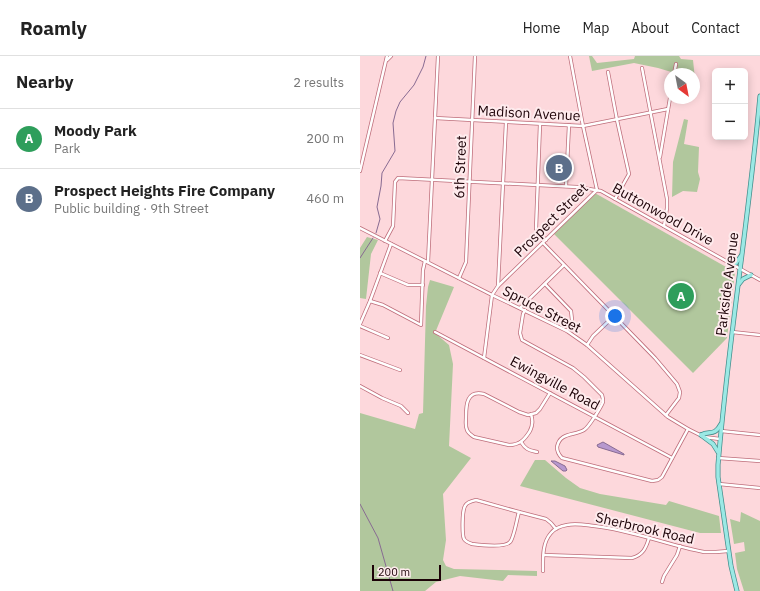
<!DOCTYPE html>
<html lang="en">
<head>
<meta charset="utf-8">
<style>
  body { margin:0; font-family:"IBM Plex Sans",sans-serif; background:#f6f6f6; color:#222 }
  .controls { position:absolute; right:12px; top:12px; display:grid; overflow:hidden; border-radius:6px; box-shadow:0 2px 10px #0003 }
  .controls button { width:36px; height:36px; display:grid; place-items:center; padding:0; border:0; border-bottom:1px solid #e0e0e0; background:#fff; color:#222; font:20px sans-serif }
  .compass { position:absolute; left:304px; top:12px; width:36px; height:36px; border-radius:50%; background:#fff; box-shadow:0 2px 10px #0003; rotate:148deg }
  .scale { position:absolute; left:12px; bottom:10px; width:69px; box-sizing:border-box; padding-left:4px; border:2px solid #1c0207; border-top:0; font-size:11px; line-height:14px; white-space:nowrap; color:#1c0207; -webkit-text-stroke:3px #feebed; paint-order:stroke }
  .you { position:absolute; left:255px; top:260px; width:14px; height:14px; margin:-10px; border:3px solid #fff; border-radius:50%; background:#1a73e8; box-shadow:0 0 0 6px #1a73e833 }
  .badge { display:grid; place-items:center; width:26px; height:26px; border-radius:50%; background:#0f766e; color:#fff; font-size:13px; font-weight:700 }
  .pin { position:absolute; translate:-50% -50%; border:2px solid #fff; box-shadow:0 1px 4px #0006 }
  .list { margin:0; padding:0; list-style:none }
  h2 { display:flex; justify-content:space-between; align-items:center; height:52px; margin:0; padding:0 16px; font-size:17px }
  h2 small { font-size:13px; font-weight:400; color:#767676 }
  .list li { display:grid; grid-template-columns:26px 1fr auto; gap:12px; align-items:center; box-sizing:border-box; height:60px; padding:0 16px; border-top:1px solid #e0e0e0 }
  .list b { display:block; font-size:15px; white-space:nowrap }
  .list p { margin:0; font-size:13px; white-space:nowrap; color:#767676 }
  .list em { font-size:13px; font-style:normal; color:#767676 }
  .map { position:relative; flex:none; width:400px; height:535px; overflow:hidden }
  header { display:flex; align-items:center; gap:24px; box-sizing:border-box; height:56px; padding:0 20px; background:#fff; border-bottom:1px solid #e0e0e0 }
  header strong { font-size:19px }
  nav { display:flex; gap:22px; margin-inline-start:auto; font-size:14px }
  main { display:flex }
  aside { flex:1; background:#fff }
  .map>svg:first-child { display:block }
  .green { fill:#b1c79d }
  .water { fill:#b798ce; stroke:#886b92 }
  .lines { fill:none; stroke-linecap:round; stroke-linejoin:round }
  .stream { stroke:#886b92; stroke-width:1 }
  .minor-casing { stroke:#be6d7a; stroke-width:4 }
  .major-casing { stroke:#438e8c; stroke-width:5 }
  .minor { stroke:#fff; stroke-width:2.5 }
  .major { stroke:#9be9e5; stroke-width:3.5 }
  .labels { text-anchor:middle; stroke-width:4; stroke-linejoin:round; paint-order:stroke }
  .street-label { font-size:14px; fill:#1c0207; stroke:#feebed }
</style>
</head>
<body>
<header>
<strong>Roamly</strong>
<nav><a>Home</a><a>Map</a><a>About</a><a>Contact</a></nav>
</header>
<main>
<aside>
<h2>Nearby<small>2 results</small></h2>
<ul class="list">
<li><span class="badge" style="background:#2e9e5b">A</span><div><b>Moody Park</b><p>Park</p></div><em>200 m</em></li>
<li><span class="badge" style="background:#5c6f8a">B</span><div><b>Prospect Heights Fire Company</b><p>Public building · 9th Street</p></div><em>460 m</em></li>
</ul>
</aside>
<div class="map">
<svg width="400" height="535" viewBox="0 0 400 535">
  <rect width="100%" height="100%" fill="#fdd8dc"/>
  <!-- green -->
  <g class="green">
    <polygon points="229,0 232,0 237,7 274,3 275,0 319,0 321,3 333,4 335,23 334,22 334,18 318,18 298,12 274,7 232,15"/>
    <polygon points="324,63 328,64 324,88 339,91 338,116 340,123 337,136 323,135 312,141 313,106"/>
    <polygon points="233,136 375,216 367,282 333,317 193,177"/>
    <polygon points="7,181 18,184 11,198 6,243 0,242 0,192"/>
    <polygon points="70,224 94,231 75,277 89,289 93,308 89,390 111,402 83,438 86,484 83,504 86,510 94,513 177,515 177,520 148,519 143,525 100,520 76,526 65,535 0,535 0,357 55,373 59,358 63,357 66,250 68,231"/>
    <polygon points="175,404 185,404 206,422 220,432 240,438 306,449 309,445 359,460 361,477 340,477 160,430"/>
    <polygon points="381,456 400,465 400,535 384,535 377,513 375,497 385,495 384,486 374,488 370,463 380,466"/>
  </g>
  <!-- water -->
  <g class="water">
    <polygon points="243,386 264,398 264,399 238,391 237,389"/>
    <polygon points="191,405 195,405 205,410 207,414 206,415 203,415"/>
  </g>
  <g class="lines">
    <!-- stream -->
    <g class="stream">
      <polyline points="16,177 20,163 17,151 21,130 22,117 35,95 33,67 36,55 40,46 54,29 63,11 66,0"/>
      <polyline points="0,202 13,182"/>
      <polyline points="0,448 18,482 33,535"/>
    </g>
    <defs>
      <g id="minor">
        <polyline points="210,0 223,70 237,134"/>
        <polyline points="27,4 31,0"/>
        <polyline points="282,12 307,143 307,152 304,170"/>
        <polyline points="248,16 257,64 269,118 255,143"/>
        <polyline points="314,18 316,8"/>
        <polyline points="75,62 223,70 308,53"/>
        <polyline points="180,68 176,173 186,184"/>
        <polyline points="300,101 310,42"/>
        <polyline points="0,115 27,0"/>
        <polyline points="206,130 209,69"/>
        <polyline points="0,172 132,239 207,275 227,289 308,361 328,373 344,381 360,383"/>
        <polyline points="25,185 33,170 35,126 38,122 217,131 241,135 400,224"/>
        <polyline points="183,187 295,302 317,328 320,336 319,342 306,359"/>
        <polyline points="68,206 78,0"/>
        <polyline points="20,217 48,229 63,229"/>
        <polyline points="99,222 106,206 115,0"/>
        <polyline points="185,228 211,255 212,264 207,275"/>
        <polyline points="138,230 146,66"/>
        <polyline points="10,245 23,249 61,269 63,214 65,205"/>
        <polyline points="160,252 204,209"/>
        <path d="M165 254 163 258 160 277 162 284 213 312 224 321 242 339C243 342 243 343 243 346 241 351 229 371 224 374 214 380 200 376 197 391 197 396 199 399 202 402L292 425 298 424 302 421 328 373"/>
        <polyline points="0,268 10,245 31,188"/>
        <polyline points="0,270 28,282"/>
        <polyline points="75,276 312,402"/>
        <polyline points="372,276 400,279"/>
        <polyline points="227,289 233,280 254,260"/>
        <polyline points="0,299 40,314"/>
        <polyline points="124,302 132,239 138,230 237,134"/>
        <polyline points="0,330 22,342 41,350 48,357"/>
        <path d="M171 358C172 362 173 365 172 368 172 371 171 372 170 375 165 383 160 389 149 389L114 381C111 379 108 377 107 374 105 370 106 365 106 361 106 348 107 334 124 338L159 356 168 359 176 357 180 353 190 337"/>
        <polyline points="361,375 400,379"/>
        <path d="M161 386C166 394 169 394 177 396"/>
        <polyline points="358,402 400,405"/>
        <polyline points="359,428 400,432"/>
        <path d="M116 444 159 456C157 462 154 482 150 486 145 492 120 489 112 488 109 487 106 486 104 483 102 479 102 455 105 450 107 446 111 445 116 444Z"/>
        <polyline points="159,456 186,463 191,467 196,473"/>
        <path d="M184 499 272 502C283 499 286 492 289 482"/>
        <path d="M183 515C183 502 182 487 191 477 195 472 201 470 207 469 216 467 225 469 234 470 272 474 307 489 344 496H356L368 495"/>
        <polyline points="302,526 304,520 317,499 320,490"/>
      </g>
      <g id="major">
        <polyline points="371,208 376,207 381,200"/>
        <polyline points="379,228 383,223 391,219"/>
        <polyline points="341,379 353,388 358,396"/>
        <path d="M341 379C350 374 354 381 361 368"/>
        <path d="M377 535 371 510 358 421V409C368 286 389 163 400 40"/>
      </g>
    </defs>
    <!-- minor casing -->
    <use href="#minor" class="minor-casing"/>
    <!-- major casing -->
    <use href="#major" class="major-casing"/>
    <!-- minor -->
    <use href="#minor" class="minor"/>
    <!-- major -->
    <use href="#major" class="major"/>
  </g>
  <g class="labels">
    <!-- street labels -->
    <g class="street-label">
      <text transform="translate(169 57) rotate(3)" y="5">Madison Avenue</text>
      <text transform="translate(100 111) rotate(-88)" y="5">6th Street</text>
      <text transform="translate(303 158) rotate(29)" y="5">Buttonwood Drive</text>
      <text transform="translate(191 164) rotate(-45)" y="5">Prospect Street</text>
      <text transform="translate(367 228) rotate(-83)" y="5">Parkside Avenue</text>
      <text transform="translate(182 253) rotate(27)" y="5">Spruce Street</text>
      <text transform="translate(195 327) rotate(28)" y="5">Ewingville Road</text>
      <text transform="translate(285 472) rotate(13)" y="5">Sherbrook Road</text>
    </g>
  </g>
</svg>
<div class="controls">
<button>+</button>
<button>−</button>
</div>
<svg class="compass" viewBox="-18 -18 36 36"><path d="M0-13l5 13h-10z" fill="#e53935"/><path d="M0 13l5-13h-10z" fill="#767676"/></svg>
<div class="scale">200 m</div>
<div class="you"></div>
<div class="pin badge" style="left:321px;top:240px;background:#2e9e5b">A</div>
<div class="pin badge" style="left:199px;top:112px;background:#5c6f8a">B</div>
</div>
</main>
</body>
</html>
